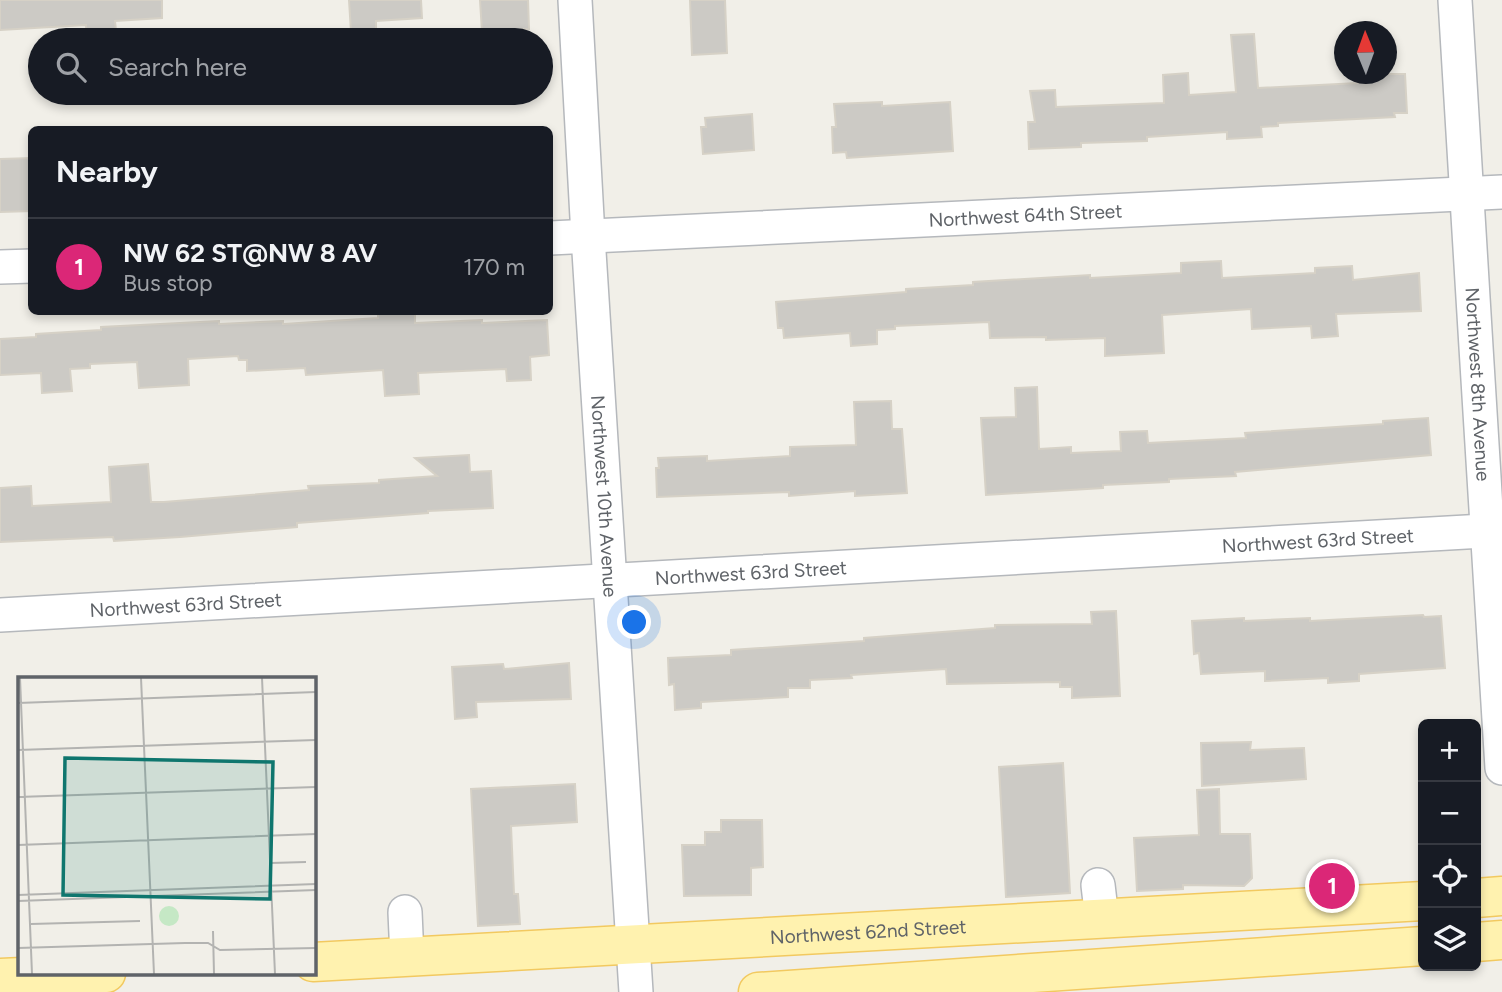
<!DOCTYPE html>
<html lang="en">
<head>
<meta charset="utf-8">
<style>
  body { margin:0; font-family:Figtree,sans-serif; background:#242831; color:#f1f3f6 }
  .controls { position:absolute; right:21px; bottom:21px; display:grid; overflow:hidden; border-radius:10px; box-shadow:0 4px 10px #0003 }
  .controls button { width:63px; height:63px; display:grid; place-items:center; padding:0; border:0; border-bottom:2px solid #363941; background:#171b24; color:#f1f3f6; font:35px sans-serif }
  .compass { position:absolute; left:1334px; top:21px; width:63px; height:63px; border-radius:50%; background:#171b24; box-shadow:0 4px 10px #0003; rotate:359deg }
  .you { position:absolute; left:635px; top:623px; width:24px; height:24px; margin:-18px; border:5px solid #fff; border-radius:50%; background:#1a73e8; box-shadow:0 0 0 10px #1a73e833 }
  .badge { display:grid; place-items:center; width:46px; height:46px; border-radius:50%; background:#db2777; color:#fff; font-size:23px; font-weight:700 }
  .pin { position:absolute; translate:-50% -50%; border:4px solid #fff; box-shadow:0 2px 7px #0006 }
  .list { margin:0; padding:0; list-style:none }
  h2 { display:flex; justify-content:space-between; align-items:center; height:91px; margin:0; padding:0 28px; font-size:30px }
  h2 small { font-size:23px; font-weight:400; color:#9ea1a6 }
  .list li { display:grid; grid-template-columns:46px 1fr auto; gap:21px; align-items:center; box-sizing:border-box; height:98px; padding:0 28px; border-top:2px solid #363941 }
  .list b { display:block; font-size:26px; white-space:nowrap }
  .list p { margin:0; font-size:23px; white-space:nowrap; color:#9ea1a6 }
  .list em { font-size:23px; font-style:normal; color:#9ea1a6 }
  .icon { flex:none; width:38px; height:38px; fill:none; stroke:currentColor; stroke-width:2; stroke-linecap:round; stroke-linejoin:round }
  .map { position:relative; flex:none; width:1502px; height:992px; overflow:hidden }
  .search { position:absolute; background:#171b24; box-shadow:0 4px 10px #0003; left:28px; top:28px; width:525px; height:77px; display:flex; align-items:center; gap:18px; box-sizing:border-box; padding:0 24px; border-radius:38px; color:#9ea1a6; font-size:26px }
  .panel { position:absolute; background:#171b24; box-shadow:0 4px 10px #0003; left:28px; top:126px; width:525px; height:189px; border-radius:10px }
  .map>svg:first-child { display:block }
  .building { fill:#cccac5; stroke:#d6d1c6; stroke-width:2 }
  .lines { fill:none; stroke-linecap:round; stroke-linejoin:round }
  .minor-casing { stroke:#b5b8bc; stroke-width:36 }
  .major-casing { stroke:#f2c960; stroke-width:41 }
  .minor { stroke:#fff; stroke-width:33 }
  .major { stroke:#fff2af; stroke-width:38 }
  .labels { text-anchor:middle; stroke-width:6; stroke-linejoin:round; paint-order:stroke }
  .street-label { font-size:19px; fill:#5f6368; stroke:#fff }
  .inset-road { fill:none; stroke:#b3b3b1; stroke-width:2 }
  .view { fill:#0f766e; fill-opacity:0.15; stroke:#0f766e; stroke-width:3.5 }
  .inset-edge { fill:none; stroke:#5f6368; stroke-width:3.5 }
</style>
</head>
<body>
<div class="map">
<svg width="1502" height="992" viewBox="0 0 1502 992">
  <rect width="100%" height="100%" fill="#f1efe8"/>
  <!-- building -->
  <g class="building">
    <polygon points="0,0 162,0 162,18 115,21 117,40 87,40 86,25 0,30"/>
    <polygon points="349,0 421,0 422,18 376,21 376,31 351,32"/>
    <polygon points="480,0 528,0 529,29 482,32"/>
    <polygon points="690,0 725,0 727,53 692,55"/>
    <polygon points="1254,34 1258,88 1358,83 1358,77 1364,76 1364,74 1405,74 1407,113 1394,113 1395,117 1278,123 1278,126 1261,127 1262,137 1227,139 1227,132 1147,137 1147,141 1081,143 1081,147 1029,149 1028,122 1035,122 1030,91 1055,90 1056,107 1164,103 1163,75 1188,73 1189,95 1236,92 1231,35"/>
    <polygon points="882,102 882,106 950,102 953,151 847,158 846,152 833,153 832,127 836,127 834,104"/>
    <polygon points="752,114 754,150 703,154 701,127 706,127 705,118"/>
    <polygon points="32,158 32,211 0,212 0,159"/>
    <polygon points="1221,261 1222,278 1315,273 1315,268 1352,266 1353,280 1419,273 1421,311 1336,314 1338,336 1312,338 1311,326 1252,329 1251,309 1162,315 1164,353 1105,356 1105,338 1046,340 1046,337 990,338 989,322 895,326 895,329 877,330 877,344 851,346 850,333 784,338 783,328 778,328 776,302 906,292 906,289 973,285 973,282 1090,275 1090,278 1181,273 1181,263"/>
    <polygon points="378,312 415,312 415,323 482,320 482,323 547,320 549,355 530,357 531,380 507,381 506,369 418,373 419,394 385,396 383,370 306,375 305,368 247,371 247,360 239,360 238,356 188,359 189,385 139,388 137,362 90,364 90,368 70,369 72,391 42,393 41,373 0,375 0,339 36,337 36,334 101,330 101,327 219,321 219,324 283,321 283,324 378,318"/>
    <polygon points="1037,387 1039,449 1071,447 1071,453 1121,451 1120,432 1147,431 1148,443 1246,438 1245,433 1383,424 1383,421 1428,418 1431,455 1235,472 1236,476 1169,479 1169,482 1103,485 1103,488 986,495 981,418 1016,417 1015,388"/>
    <polygon points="891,401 892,429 902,429 907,493 855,496 855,491 789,496 789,492 657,497 656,468 659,468 658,458 707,456 707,461 790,456 790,447 856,445 854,402"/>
    <polygon points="469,455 470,472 491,471 493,508 428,511 428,513 297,523 297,527 180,537 114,541 113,537 0,542 0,488 31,486 32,506 111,502 109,467 148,464 151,502 164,502 309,490 308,486 379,483 379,480 437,476 415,458"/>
    <polygon points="1116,611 1120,696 1072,698 1072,687 1060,687 1060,682 947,684 946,669 851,675 852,678 810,680 810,688 788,688 788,697 701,702 701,708 675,710 674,684 669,685 668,658 731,655 731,650 864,641 864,638 995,628 995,625 1092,624 1091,612"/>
    <polygon points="1423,615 1424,617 1441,616 1445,668 1359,674 1359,681 1328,683 1328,678 1265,681 1265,671 1201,674 1199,653 1194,654 1192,621 1244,618 1244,621 1310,618 1310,621"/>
    <polygon points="569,663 571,699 476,702 477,717 455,719 452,667 503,664 504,669"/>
    <polygon points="1251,742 1250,750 1304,748 1306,779 1202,786 1201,743"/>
    <polygon points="1063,763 1070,893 1006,897 999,767"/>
    <polygon points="575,784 577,822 511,826 514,894 518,894 520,924 478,926 471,789"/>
    <polygon points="1219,789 1220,834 1250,834 1252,878 1244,886 1183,885 1183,889 1137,891 1134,838 1199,835 1197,790"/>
    <polygon points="721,820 762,820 763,867 751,868 751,895 684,896 682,845 705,845 705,832 721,832"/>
  </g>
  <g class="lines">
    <defs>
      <g id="minor">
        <path id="s1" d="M575 0 588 236 636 992"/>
        <path id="s2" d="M1455 0C1472 256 1484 512 1502 768"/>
        <path id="s3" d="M550 238 1502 192"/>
        <polyline points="0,267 32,266"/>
        <path id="s4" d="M0 615 1502 530"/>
        <polyline points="1098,885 1102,919"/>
        <polyline points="405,912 407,957"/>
      </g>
      <g id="major">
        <polyline points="1476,898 1502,896"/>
        <polyline points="1476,942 1502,940"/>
        <path id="s5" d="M313 962 1423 901"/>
        <polyline points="0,978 106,973"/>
        <polyline points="758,992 1423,946"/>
      </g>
    </defs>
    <!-- minor casing -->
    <use href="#minor" class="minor-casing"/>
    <!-- major casing -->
    <use href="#major" class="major-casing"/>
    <!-- minor -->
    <use href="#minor" class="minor"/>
    <!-- major -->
    <use href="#major" class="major"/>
  </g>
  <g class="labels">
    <!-- street labels -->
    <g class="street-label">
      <text dy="7" stroke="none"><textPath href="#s3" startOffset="476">Northwest 64th Street</textPath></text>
      <text dy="7" stroke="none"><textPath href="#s2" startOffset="385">Northwest 8th Avenue</textPath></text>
      <text dy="7" stroke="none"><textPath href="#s1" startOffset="497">Northwest 10th Avenue</textPath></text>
      <text dy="7" stroke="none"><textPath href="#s4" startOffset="1320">Northwest 63rd Street</textPath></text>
      <text dy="7" stroke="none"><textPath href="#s4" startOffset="752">Northwest 63rd Street</textPath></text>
      <text dy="7" stroke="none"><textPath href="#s4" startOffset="186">Northwest 63rd Street</textPath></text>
      <text dy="7" stroke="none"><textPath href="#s5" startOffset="556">Northwest 62nd Street</textPath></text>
    </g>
  </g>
  <!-- overview -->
  <g transform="translate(18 677)">
    <rect width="298" height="298" fill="#f1efe8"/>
    <path d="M141 239a10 10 0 1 1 20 0a10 10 0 1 1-20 0Z" fill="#c5e8c5"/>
    <path class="inset-road" d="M2 1 14 297M123 1 136 297M244 1 257 297M0 26 298 15M0 73 298 63M0 120 298 110M0 168 298 157M253 186 288 185M0 218 298 207M0 224 298 213M13 247 122 244M195 254 196 297M0 271 167 266H190L202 273 298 271"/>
    <path class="view" d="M47 81 255 85 252 222 45 218Z"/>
    <rect width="298" height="298" class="inset-edge"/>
  </g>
</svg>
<div class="controls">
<button>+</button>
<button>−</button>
<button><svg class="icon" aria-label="locate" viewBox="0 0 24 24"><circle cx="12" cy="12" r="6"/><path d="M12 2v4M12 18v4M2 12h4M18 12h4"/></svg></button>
<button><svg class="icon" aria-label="layers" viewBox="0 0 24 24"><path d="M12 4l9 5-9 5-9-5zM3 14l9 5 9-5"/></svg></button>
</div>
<svg class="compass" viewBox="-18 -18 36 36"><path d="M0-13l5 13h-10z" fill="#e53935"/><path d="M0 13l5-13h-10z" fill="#9ea1a6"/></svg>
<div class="you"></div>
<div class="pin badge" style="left:1332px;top:886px">1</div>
<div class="search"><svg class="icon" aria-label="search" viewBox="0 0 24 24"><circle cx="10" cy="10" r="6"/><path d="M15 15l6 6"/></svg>Search here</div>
<section class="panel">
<h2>Nearby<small></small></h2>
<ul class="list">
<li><span class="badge">1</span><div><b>NW 62 ST@NW 8 AV</b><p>Bus stop</p></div><em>170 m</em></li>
</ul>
</section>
</div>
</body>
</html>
